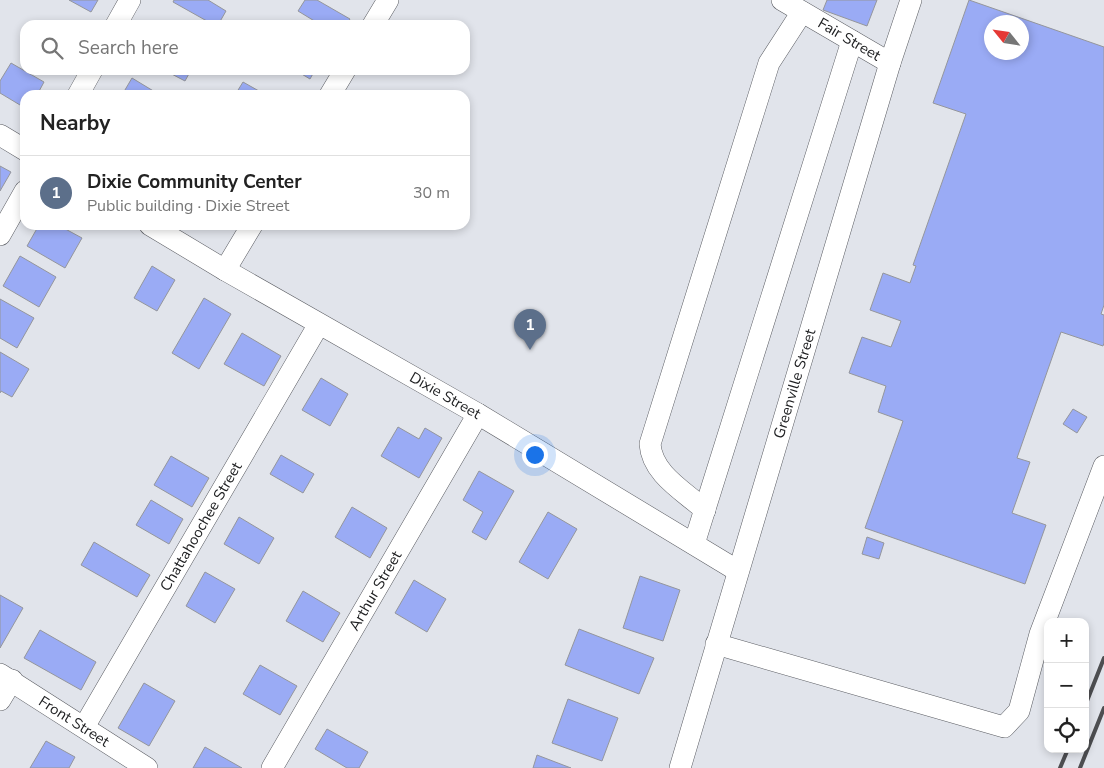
<!DOCTYPE html>
<html lang="en">
<head>
<meta charset="utf-8">
<style>
  body { margin:0; font-family:"Nunito Sans",sans-serif; background:#f2f2f2; color:#222 }
  .controls { position:absolute; right:15px; bottom:15px; display:grid; overflow:hidden; border-radius:10px; box-shadow:0 2px 8px #0003 }
  .controls button { width:45px; height:45px; display:grid; place-items:center; padding:0; border:0; border-bottom:1px solid #e0e0e0; background:#fff; color:#222; font:25px sans-serif }
  .compass { position:absolute; left:984px; top:15px; width:45px; height:45px; border-radius:50%; background:#fff; box-shadow:0 2px 8px #0003; rotate:300deg }
  .you { position:absolute; left:534px; top:454px; width:18px; height:18px; margin:-12px; border:4px solid #fff; border-radius:50%; background:#1a73e8; box-shadow:0 0 0 8px #1a73e833 }
  .badge { display:grid; place-items:center; width:32px; height:32px; border-radius:50%; background:#ea580c; color:#fff; font-size:16px; font-weight:700 }
  .pin { position:absolute; translate:-50% -41px; filter:drop-shadow(0 1px 2px #0008) }
  .pin::after { content:''; position:absolute; top:26px; width:18px; height:15px; background:inherit; clip-path:polygon(0 0,100% 0,50% 100%) }
  .list { margin:0; padding:0; list-style:none }
  h2 { display:flex; justify-content:space-between; align-items:center; height:65px; margin:0; padding:0 20px; font-size:21px }
  h2 small { font-size:16px; font-weight:400; color:#767676 }
  .list li { display:grid; grid-template-columns:32px 1fr auto; gap:15px; align-items:center; box-sizing:border-box; height:75px; padding:0 20px; border-top:1px solid #e0e0e0 }
  .list b { display:block; font-size:19px; white-space:nowrap }
  .list p { margin:0; font-size:16px; white-space:nowrap; color:#767676 }
  .list em { font-size:16px; font-style:normal; color:#767676 }
  .icon { flex:none; width:28px; height:28px; fill:none; stroke:currentColor; stroke-width:2; stroke-linecap:round; stroke-linejoin:round }
  .map { position:relative; flex:none; width:1104px; height:768px; overflow:hidden }
  .search { position:absolute; background:#fff; box-shadow:0 2px 8px #0003; left:20px; top:20px; width:450px; height:55px; display:flex; align-items:center; gap:12px; box-sizing:border-box; padding:0 18px; border-radius:15px; color:#767676; font-size:19px }
  .panel { position:absolute; background:#fff; box-shadow:0 2px 8px #0003; left:20px; top:90px; width:450px; height:140px; border-radius:15px }
  .map>svg:first-child { display:block }
  .building { fill:#9aabf5; stroke:#94969c; fill-rule:evenodd }
  .lines { fill:none; stroke-linecap:round; stroke-linejoin:round }
  .minor-casing { stroke:#5a5c62; stroke-width:22 }
  .minor { stroke:#fff; stroke-width:21 }
  .rail { stroke:#4d4e51; stroke-width:4 }
  .labels { text-anchor:middle; stroke-width:4; stroke-linejoin:round; paint-order:stroke }
  .street-label { font-size:15px; fill:#202123; stroke:#eff1f8 }
</style>
</head>
<body>
<div class="map">
<svg width="1104" height="768" viewBox="0 0 1104 768">
  <rect width="100%" height="100%" fill="#e1e4eb"/>
  <!-- building -->
  <g class="building">
    <polygon points="69,0 98,0 91,12"/>
    <polygon points="174,0 208,0 226,11 218,25 214,25 173,2"/>
    <polygon points="305,0 317,0 350,19 346,25 321,25 298,11"/>
    <polygon points="827,0 877,0 867,26 823,10"/>
    <path d="M969 0 1104 47V305L1101 314 1104 315V343L1103 346 1061 332 1017 458 1030 462 1012 513 1046 525 1025 584 865 528 903 421 878 412 886 386 849 373 862 337 891 347 901 321 870 310 883 273 910 283 916 266 913 265 966 114 933 103ZM992 22H1022V52H992Z"/>
    <polygon points="11,63 44,82 37,95 25,95 25,108 0,93 0,81"/>
    <polygon points="164,70 191,70 185,81"/>
    <polygon points="295,70 315,70 310,79"/>
    <polygon points="132,78 160,95 122,95"/>
    <polygon points="243,82 266,95 235,95"/>
    <polygon points="0,166 11,172 0,191"/>
    <polygon points="39,225 58,225 82,238 65,268 27,246"/>
    <polygon points="20,256 56,277 39,307 3,286"/>
    <polygon points="152,266 175,280 157,311 134,298"/>
    <polygon points="204,298 231,314 199,369 172,353"/>
    <polygon points="0,299 34,318 17,348 0,338"/>
    <polygon points="242,333 281,356 264,386 224,364"/>
    <polygon points="0,352 29,369 12,397 1,391 0,393"/>
    <polygon points="321,378 348,394 330,426 302,410"/>
    <polygon points="1073,409 1087,417 1077,433 1063,424"/>
    <polygon points="398,427 419,439 425,428 442,438 419,478 381,456"/>
    <polygon points="281,455 314,474 303,493 270,474"/>
    <polygon points="171,456 209,478 192,507 154,485"/>
    <polygon points="479,471 514,491 486,540 472,532 483,512 463,500"/>
    <polygon points="151,500 183,519 169,544 136,525"/>
    <polygon points="352,507 387,528 370,558 335,537"/>
    <polygon points="548,512 577,529 548,579 519,562"/>
    <polygon points="239,517 274,538 259,564 224,544"/>
    <polygon points="867,537 884,543 879,559 862,554"/>
    <polygon points="94,542 150,575 137,597 81,565"/>
    <polygon points="205,572 235,589 215,623 186,606"/>
    <polygon points="640,576 680,590 663,641 623,628"/>
    <polygon points="414,580 446,599 427,632 395,613"/>
    <polygon points="303,591 340,613 323,642 286,621"/>
    <polygon points="0,595 23,608 0,648"/>
    <polygon points="579,629 654,658 639,694 565,665"/>
    <polygon points="40,630 96,662 81,690 24,658"/>
    <polygon points="260,665 297,686 280,715 243,694"/>
    <polygon points="144,683 175,701 149,746 118,728"/>
    <polygon points="568,699 618,718 602,761 552,743"/>
    <polygon points="327,729 368,752 359,768 347,768 315,749"/>
    <polygon points="46,741 75,757 69,768 30,768"/>
    <polygon points="205,747 242,768 193,768"/>
    <polygon points="537,755 571,768 533,768"/>
  </g>
  <g class="lines">
    <defs>
      <g id="minor">
        <path id="s1" d="M782 0 890 63"/>
        <polyline points="116,25 130,0"/>
        <polyline points="373,25 388,0"/>
        <polyline points="78,95 92,70"/>
        <polyline points="330,95 345,70"/>
        <polyline points="0,135 25,150"/>
        <path id="s2" d="M150 225 225 270 478 414 738 571"/>
        <polyline points="0,235 25,191"/>
        <polyline points="225,270 252,225"/>
        <path d="M705 510C684 491 652 474 650 444L769 63 802 12"/>
        <polyline points="694,544 852,41"/>
        <polyline points="716,644 1004,727 1019,711 1040,634 1104,466"/>
        <path id="s3" d="M0 674 147 768"/>
        <polyline points="0,700 12,680"/>
        <path id="s4" d="M84 727 319 324"/>
        <path id="s5" d="M272 768 478 414"/>
        <path id="s6" d="M680 768 890 63 911 0"/>
      </g>
    </defs>
    <!-- minor casing -->
    <use href="#minor" class="minor-casing"/>
    <!-- minor -->
    <use href="#minor" class="minor"/>
    <!-- rail -->
    <g class="rail">
      <polyline points="1085,706 1104,658"/>
      <polyline points="1060,768 1068,749"/>
      <polyline points="1080,768 1104,708"/>
    </g>
  </g>
  <g class="labels">
    <!-- street labels -->
    <g class="street-label">
      <text dy="5" stroke="none"><textPath href="#s1" startOffset="78">Fair Street</textPath></text>
      <text dy="5" stroke="none"><textPath href="#s6" startOffset="401">Greenville Street</textPath></text>
      <text dy="5" stroke="none"><textPath href="#s2" startOffset="341">Dixie Street</textPath></text>
      <text dy="5" stroke="none"><textPath href="#s4" startOffset="232">Chattahoochee Street</textPath></text>
      <text dy="5" stroke="none"><textPath href="#s5" startOffset="205">Arthur Street</textPath></text>
      <text dy="5" stroke="none"><textPath href="#s3" startOffset="88">Front Street</textPath></text>
    </g>
  </g>
</svg>
<div class="controls">
<button>+</button>
<button>−</button>
<button><svg class="icon" aria-label="locate" viewBox="0 0 24 24"><circle cx="12" cy="12" r="6"/><path d="M12 2v4M12 18v4M2 12h4M18 12h4"/></svg></button>
</div>
<svg class="compass" viewBox="-18 -18 36 36"><path d="M0-13l5 13h-10z" fill="#e53935"/><path d="M0 13l5-13h-10z" fill="#767676"/></svg>
<div class="you"></div>
<div class="pin badge" style="left:530px;top:350px;background:#5c6f8a">1</div>
<div class="search"><svg class="icon" aria-label="search" viewBox="0 0 24 24"><circle cx="10" cy="10" r="6"/><path d="M15 15l6 6"/></svg>Search here</div>
<section class="panel">
<h2>Nearby<small></small></h2>
<ul class="list">
<li><span class="badge" style="background:#5c6f8a">1</span><div><b>Dixie Community Center</b><p>Public building · Dixie Street</p></div><em>30 m</em></li>
</ul>
</section>
</div>
</body>
</html>
